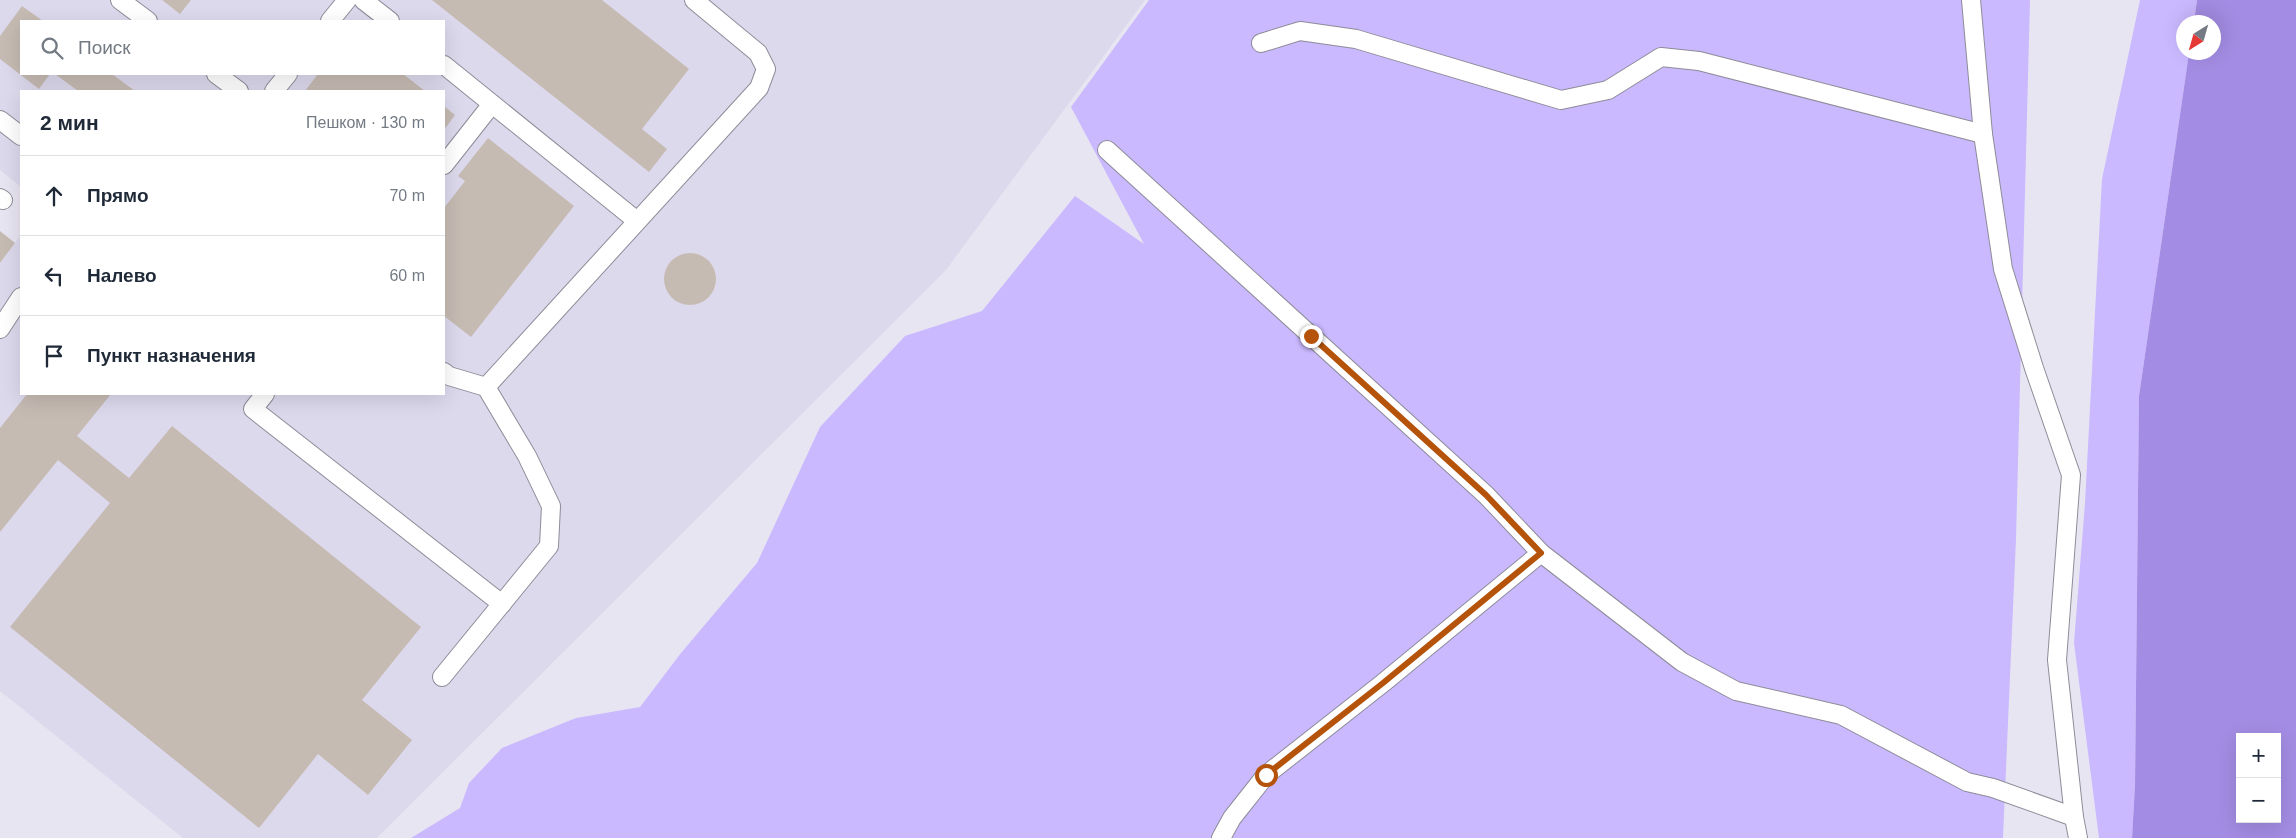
<!DOCTYPE html>
<html lang="ru">
<head>
<meta charset="utf-8">
<style>
  body { margin:0; font-family:Arial,sans-serif; background:#f6f6f7; color:#1f2937 }
  .controls { position:absolute; right:15px; bottom:15px; display:grid; overflow:hidden; border-radius:0px; box-shadow:0 5px 20px #0002 }
  .controls button { width:45px; height:45px; display:grid; place-items:center; padding:0; border:0; border-bottom:1px solid #e0e1e3; background:#fff; color:#1f2937; font:25px sans-serif }
  .compass { position:absolute; left:2176px; top:15px; width:45px; height:45px; border-radius:50%; background:#fff; box-shadow:0 5px 20px #0002; rotate:217deg }
  .stop { position:absolute; width:15px; height:15px; margin:-11px; border:4px solid #b45309; border-radius:50%; background:#fff }
  .stop.end { background:#b45309; border-color:#fff; box-shadow:0 1px 5px #0008 }
  .list { margin:0; padding:0; list-style:none }
  h2 { display:flex; justify-content:space-between; align-items:center; height:65px; margin:0; padding:0 20px; font-size:21px }
  h2 small { font-size:16px; font-weight:400; color:#747a83 }
  .list li { display:grid; grid-template-columns:32px 1fr auto; gap:15px; align-items:center; box-sizing:border-box; height:80px; padding:0 20px; border-top:1px solid #e0e1e3 }
  .list b { display:block; font-size:19px; white-space:nowrap }
  .list em { font-size:16px; font-style:normal; color:#747a83 }
  .icon { flex:none; width:28px; height:28px; fill:none; stroke:currentColor; stroke-width:2; stroke-linecap:round; stroke-linejoin:round }
  .map { position:relative; flex:none; width:2296px; height:838px; overflow:hidden }
  .search { position:absolute; background:#fff; box-shadow:0 5px 20px #0002; left:20px; top:20px; width:425px; height:55px; display:flex; align-items:center; gap:12px; box-sizing:border-box; padding:0 18px; border-radius:0px; color:#747a83; font-size:19px }
  .panel { position:absolute; background:#fff; box-shadow:0 5px 20px #0002; left:20px; top:90px; width:425px; height:305px; border-radius:0px }
  .map>svg:first-child { display:block }
  .built { fill:#ddd9ed; fill-rule:evenodd }
  .green { fill:#cab9fe }
  .water { fill:#a38ce3; fill-rule:evenodd }
  .building { fill:#c6bbb3 }
  .lines { fill:none; stroke-linecap:round; stroke-linejoin:round }
  .service-casing { stroke:#8e8c98; stroke-width:20 }
  .service { stroke:#fff; stroke-width:18 }
  .route { stroke:#b45309; stroke-width:6 }
</style>
</head>
<body>
<div class="map">
<svg width="2296" height="838" viewBox="0 0 2296 838">
  <rect width="100%" height="100%" fill="#e8e5f2"/>
  <!-- built -->
  <path class="built" d="M0 0H1145L946 270 377 838H183L0 691V263L21 235V394H444V91H21V187L0 170ZM21 21H444V74H21Z"/>
  <!-- green -->
  <g class="green">
    <polygon points="1149,0 2030,0 2016,539 2003,838 411,838 460,808 469,783 502,748 576,718 640,707 681,653 757,563 820,427 905,336 982,311 1075,196 1144,244 1071,107"/>
    <polygon points="2140,0 2197,0 2194,22 2184,22 2184,52 2189,53 2139,396 2135,785 2132,838 2099,838 2074,643 2085,503 2102,179"/>
  </g>
  <!-- water -->
  <path class="water" d="M2197 0H2296V838H2132L2135 785 2139 396 2189 53 2214 52V22H2194ZM2240 737H2277V819H2240Z"/>
  <!-- building -->
  <g class="building">
    <polygon points="162,0 191,0 180,14"/>
    <polygon points="432,0 602,0 689,69 642,129 667,149 649,172"/>
    <polygon points="22,6 43,21 21,21 21,74 50,74 39,89 0,59 0,36"/>
    <polygon points="55,74 112,74 135,91 78,91"/>
    <polygon points="318,74 403,74 425,91 305,91"/>
    <polygon points="444,106 455,115 444,130"/>
    <polygon points="488,138 574,206 471,337 444,316 444,208 465,181 458,176"/>
    <polygon points="0,231 15,243 0,263"/>
    <circle cx="690" cy="279" r="26"/>
    <polygon points="27,394 111,394 77,436 129,478 172,426 421,627 362,700 412,740 368,795 318,754 259,828 10,627 110,503 58,460 0,532 0,428"/>
  </g>
  <g class="lines">
    <defs>
      <g id="service">
        <polyline points="120,0 148,21"/>
        <polyline points="363,0 390,21"/>
        <polyline points="330,21 347,0"/>
        <polyline points="1261,43 1300,31 1356,39 1561,100 1608,90 1661,57 1699,61 1983,134"/>
        <polyline points="444,65 637,221"/>
        <polyline points="216,74 239,91"/>
        <polyline points="274,91 288,74"/>
        <polyline points="0,120 21,136"/>
        <polyline points="1107,150 1486,495 1541,553 1682,662 1736,691 1841,715 1967,782 1993,788 2074,817 2057,660 2071,475 2034,368 2003,269 1983,134 1971,0"/>
        <polyline points="444,165 492,104"/>
        <polyline points="0,198 3,200"/>
        <polyline points="0,329 21,297"/>
        <polyline points="444,372 449,376 486,387"/>
        <polyline points="265,394 253,409 502,604"/>
        <polyline points="442,677 549,546 551,506 527,456 486,387 759,88 766,69 758,53 694,0"/>
        <polyline points="2074,817 2078,838"/>
        <polyline points="1221,838 1232,818 1266,775 1383,683 1541,553"/>
      </g>
    </defs>
    <!-- service casing -->
    <use href="#service" class="service-casing"/>
    <!-- service -->
    <use href="#service" class="service"/>
  </g>
  <g class="lines">
    <!-- route -->
    <polyline class="route" points="1266,775 1383,683 1541,553 1486,495 1311,336"/>
  </g>
</svg>
<div class="controls">
<button>+</button>
<button>−</button>
</div>
<svg class="compass" viewBox="-18 -18 36 36"><path d="M0-13l5 13h-10z" fill="#e53935"/><path d="M0 13l5-13h-10z" fill="#747a83"/></svg>
<div class="stop" style="left:1266px;top:775px"></div>
<div class="stop end" style="left:1311px;top:336px"></div>
<div class="search"><svg class="icon" aria-label="search" viewBox="0 0 24 24"><circle cx="10" cy="10" r="6"/><path d="M15 15l6 6"/></svg>Поиск</div>
<section class="panel">
<h2>2 мин<small>Пешком · 130 m</small></h2>
<ul class="list">
<li><svg class="icon" aria-label="ahead" viewBox="0 0 24 24"><path d="M12 20V5M6 11l6-6 6 6"/></svg><div><b>Прямо</b></div><em>70 m</em></li>
<li><svg class="icon" aria-label="left" viewBox="0 0 24 24"><path d="M17 20v-9H6M10 6l-5 5 5 5"/></svg><div><b>Налево</b></div><em>60 m</em></li>
<li><svg class="icon" aria-label="arrive" viewBox="0 0 24 24"><path d="M6 21V4h12l-3 4 3 4H6"/></svg><div><b>Пункт назначения</b></div></li>
</ul>
</section>
</div>
</body>
</html>
